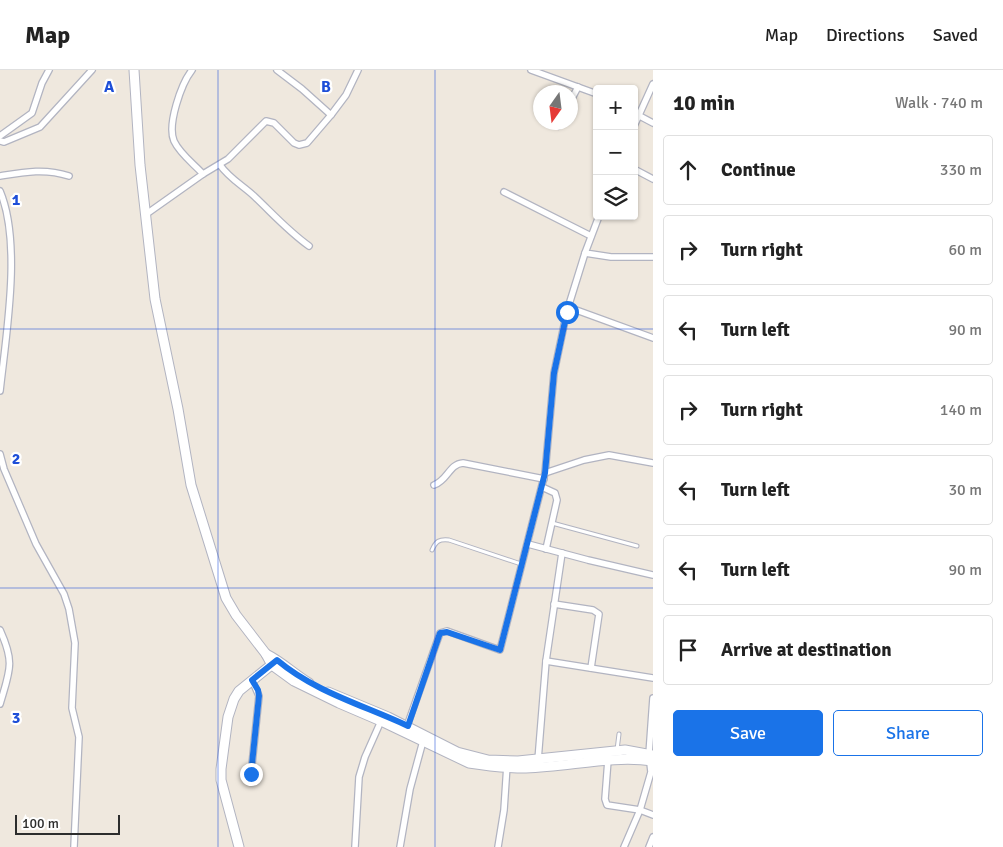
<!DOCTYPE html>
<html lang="en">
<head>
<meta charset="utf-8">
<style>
  body { margin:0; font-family:Signika,sans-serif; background:#f2f2f2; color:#222 }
  .controls { position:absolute; right:15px; top:15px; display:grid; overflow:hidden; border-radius:5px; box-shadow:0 1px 4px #0004 }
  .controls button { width:45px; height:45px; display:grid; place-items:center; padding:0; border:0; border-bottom:1px solid #e0e0e0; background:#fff; color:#222; font:25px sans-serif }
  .compass { position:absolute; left:533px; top:15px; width:45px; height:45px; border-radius:50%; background:#fff; box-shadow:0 1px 4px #0004; rotate:194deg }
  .scale { position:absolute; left:15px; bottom:12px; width:105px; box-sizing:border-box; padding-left:5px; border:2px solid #2d2d2d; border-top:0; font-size:14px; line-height:18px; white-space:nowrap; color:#2d2d2d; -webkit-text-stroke:4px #fff; paint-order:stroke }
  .stop { position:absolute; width:15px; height:15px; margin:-11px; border:4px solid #1a73e8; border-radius:50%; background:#fff }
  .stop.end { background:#1a73e8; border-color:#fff; box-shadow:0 1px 5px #0008 }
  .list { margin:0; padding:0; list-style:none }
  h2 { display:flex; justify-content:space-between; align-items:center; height:65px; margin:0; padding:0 20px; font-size:21px }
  h2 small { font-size:16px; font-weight:400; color:#767676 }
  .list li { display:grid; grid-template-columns:32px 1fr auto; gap:15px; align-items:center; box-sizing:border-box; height:70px; margin:0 10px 10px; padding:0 10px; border:1px solid #e0e0e0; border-radius:5px }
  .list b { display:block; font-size:19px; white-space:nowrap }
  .list em { font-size:16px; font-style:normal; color:#767676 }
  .actions { display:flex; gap:10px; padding:15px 20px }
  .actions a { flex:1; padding:11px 0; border:1px solid #1a73e8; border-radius:5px; text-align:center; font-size:18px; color:#1a73e8 }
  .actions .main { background:#1a73e8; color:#fff }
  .icon { flex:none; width:28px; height:28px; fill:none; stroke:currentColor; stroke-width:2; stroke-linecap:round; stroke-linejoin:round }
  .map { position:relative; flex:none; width:653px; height:777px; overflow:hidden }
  header { display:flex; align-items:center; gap:30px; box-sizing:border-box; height:70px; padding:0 25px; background:#fff; border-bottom:1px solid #e0e0e0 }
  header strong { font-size:24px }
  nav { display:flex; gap:28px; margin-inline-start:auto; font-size:18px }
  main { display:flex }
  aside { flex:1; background:#fff }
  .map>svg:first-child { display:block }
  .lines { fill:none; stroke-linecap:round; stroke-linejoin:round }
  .lane-casing { stroke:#b2b4c1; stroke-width:5 }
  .street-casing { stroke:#b2b4c1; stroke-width:8 }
  .secondary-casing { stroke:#b2b4c1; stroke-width:11 }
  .lane { stroke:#fff; stroke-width:3 }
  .street { stroke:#fff; stroke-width:5.5 }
  .secondary { stroke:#fff; stroke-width:9 }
  .route { stroke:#1a73e8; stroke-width:6 }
  .grid { fill:none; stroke:#1d4ed8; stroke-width:1; stroke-opacity:0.55 }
  .grid-label { font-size:16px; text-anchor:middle; font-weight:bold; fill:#1d4ed8; stroke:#fff; stroke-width:4.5; stroke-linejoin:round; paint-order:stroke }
</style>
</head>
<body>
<header>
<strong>Map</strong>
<nav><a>Map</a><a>Directions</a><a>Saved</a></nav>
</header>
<main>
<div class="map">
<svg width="653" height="777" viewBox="0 0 653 777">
  <rect width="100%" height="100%" fill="#efe8de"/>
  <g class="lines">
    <defs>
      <g id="lane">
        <polyline points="552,453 637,476"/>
        <path d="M432 480C436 471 439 469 449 470L521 494"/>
        <polyline points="617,680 619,664"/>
      </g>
      <g id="street">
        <path d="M192 0C181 14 167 55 174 71 180 84 194 94 203 104"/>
        <polyline points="277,0 302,19 331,45"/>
        <polyline points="531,0 597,24"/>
        <polyline points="570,32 578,17"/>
        <polyline points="634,43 653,53"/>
        <polyline points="558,56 560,52"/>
        <polyline points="634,56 653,14"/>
        <polyline points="0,66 32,43 42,13 49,0"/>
        <polyline points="0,71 4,72 40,57 92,0"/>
        <path d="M220 95C229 108 242 115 254 126 272 143 288 161 309 176"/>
        <polyline points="634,99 653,109"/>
        <path d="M0 106C24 102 45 98 69 106"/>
        <path d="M0 121C22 173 6 265 0 321"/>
        <polyline points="504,122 591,166"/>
        <polyline points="145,145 203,104 228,89 266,51 274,53 294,73 299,75 307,73 331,45 346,25 358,0"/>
        <polyline points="599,146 585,183 611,187 653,187"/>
        <polyline points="585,183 567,241 554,303 545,403 584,390 609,385 653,393"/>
        <polyline points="568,237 653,268"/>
        <polyline points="0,384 4,399 36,474 64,524 69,539 75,573 72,638 79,667 74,777"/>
        <path d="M434 415C448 410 449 394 463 393L544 409"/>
        <polyline points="542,417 555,423 557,430 546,479"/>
        <polyline points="528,474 588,490 653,505"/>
        <polyline points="554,534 593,540 599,544 591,598"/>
        <path d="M0 560C15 593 10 600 0 634"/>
        <polyline points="546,591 653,608"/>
        <polyline points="406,659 440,563 447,561 500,580 545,403"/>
        <polyline points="538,690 546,591 562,483"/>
        <polyline points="608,690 605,729 607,735 640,740 653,745"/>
        <polyline points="251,704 259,626 252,610"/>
        <polyline points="355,777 359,707 365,687 381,651"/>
        <polyline points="400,777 410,719 423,671"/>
        <polyline points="498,777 504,740 507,695"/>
        <polyline points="624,777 640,740 651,702 649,684 653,628"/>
        <polyline points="649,777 653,767"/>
      </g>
      <g id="secondary">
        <path d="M134 0 140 95 155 229 178 339 191 415 226 528 236 545 266 584 272 595 294 611 339 633 381 651 469 693C488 696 507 698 526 698 569 697 611 685 653 691"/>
        <path d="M266 584C282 592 294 604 309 613"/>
        <polyline points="328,622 388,647 457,682 488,690 518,691 625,680 653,685"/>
        <polyline points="239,777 221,710 221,699 228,647 234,629 239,621 275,592"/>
      </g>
    </defs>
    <!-- lane casing -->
    <use href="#lane" class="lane-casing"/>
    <!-- street casing -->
    <use href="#street" class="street-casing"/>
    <!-- secondary casing -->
    <use href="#secondary" class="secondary-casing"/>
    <!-- lane -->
    <use href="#lane" class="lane"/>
    <!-- street -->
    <use href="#street" class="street"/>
    <!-- secondary -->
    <use href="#secondary" class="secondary"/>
  </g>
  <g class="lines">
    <!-- route -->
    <path class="route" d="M251 704 259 626 258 620 252 610 277 590C315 622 363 635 408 656L440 563 447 562 500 580 545 403 554 303 567 242"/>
  </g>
  <!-- grid -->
  <path class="grid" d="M218 0V777M435 0V777M0 259H653M0 518H653"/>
  <g class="grid-label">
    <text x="109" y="22">A</text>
    <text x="326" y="22">B</text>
    <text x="16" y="135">1</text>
    <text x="16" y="394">2</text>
    <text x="16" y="653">3</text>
  </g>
</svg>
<div class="controls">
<button>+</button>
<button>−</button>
<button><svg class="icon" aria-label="layers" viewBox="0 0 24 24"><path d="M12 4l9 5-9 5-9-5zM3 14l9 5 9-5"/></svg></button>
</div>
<svg class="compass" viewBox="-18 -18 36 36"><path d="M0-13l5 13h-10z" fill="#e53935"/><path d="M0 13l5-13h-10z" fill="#767676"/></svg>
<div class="scale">100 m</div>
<div class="stop" style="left:567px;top:242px"></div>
<div class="stop end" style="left:251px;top:704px"></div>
</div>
<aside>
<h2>10 min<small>Walk · 740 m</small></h2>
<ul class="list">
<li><svg class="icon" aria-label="ahead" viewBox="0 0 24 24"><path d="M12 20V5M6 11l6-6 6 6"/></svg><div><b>Continue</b></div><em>330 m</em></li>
<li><svg class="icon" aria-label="right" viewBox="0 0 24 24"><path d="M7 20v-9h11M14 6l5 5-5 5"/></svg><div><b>Turn right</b></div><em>60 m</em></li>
<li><svg class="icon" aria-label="left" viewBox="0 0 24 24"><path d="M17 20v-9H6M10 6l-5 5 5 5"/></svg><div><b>Turn left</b></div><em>90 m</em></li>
<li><svg class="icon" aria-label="right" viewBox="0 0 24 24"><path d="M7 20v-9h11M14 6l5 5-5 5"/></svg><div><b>Turn right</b></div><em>140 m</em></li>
<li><svg class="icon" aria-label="left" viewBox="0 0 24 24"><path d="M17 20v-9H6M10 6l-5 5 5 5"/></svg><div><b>Turn left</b></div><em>30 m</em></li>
<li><svg class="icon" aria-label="left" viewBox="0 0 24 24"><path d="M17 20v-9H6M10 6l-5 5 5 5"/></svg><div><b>Turn left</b></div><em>90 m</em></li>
<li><svg class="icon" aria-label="arrive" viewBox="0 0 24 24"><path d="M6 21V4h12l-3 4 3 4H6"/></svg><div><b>Arrive at destination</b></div></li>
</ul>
<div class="actions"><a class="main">Save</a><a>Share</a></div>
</aside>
</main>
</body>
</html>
